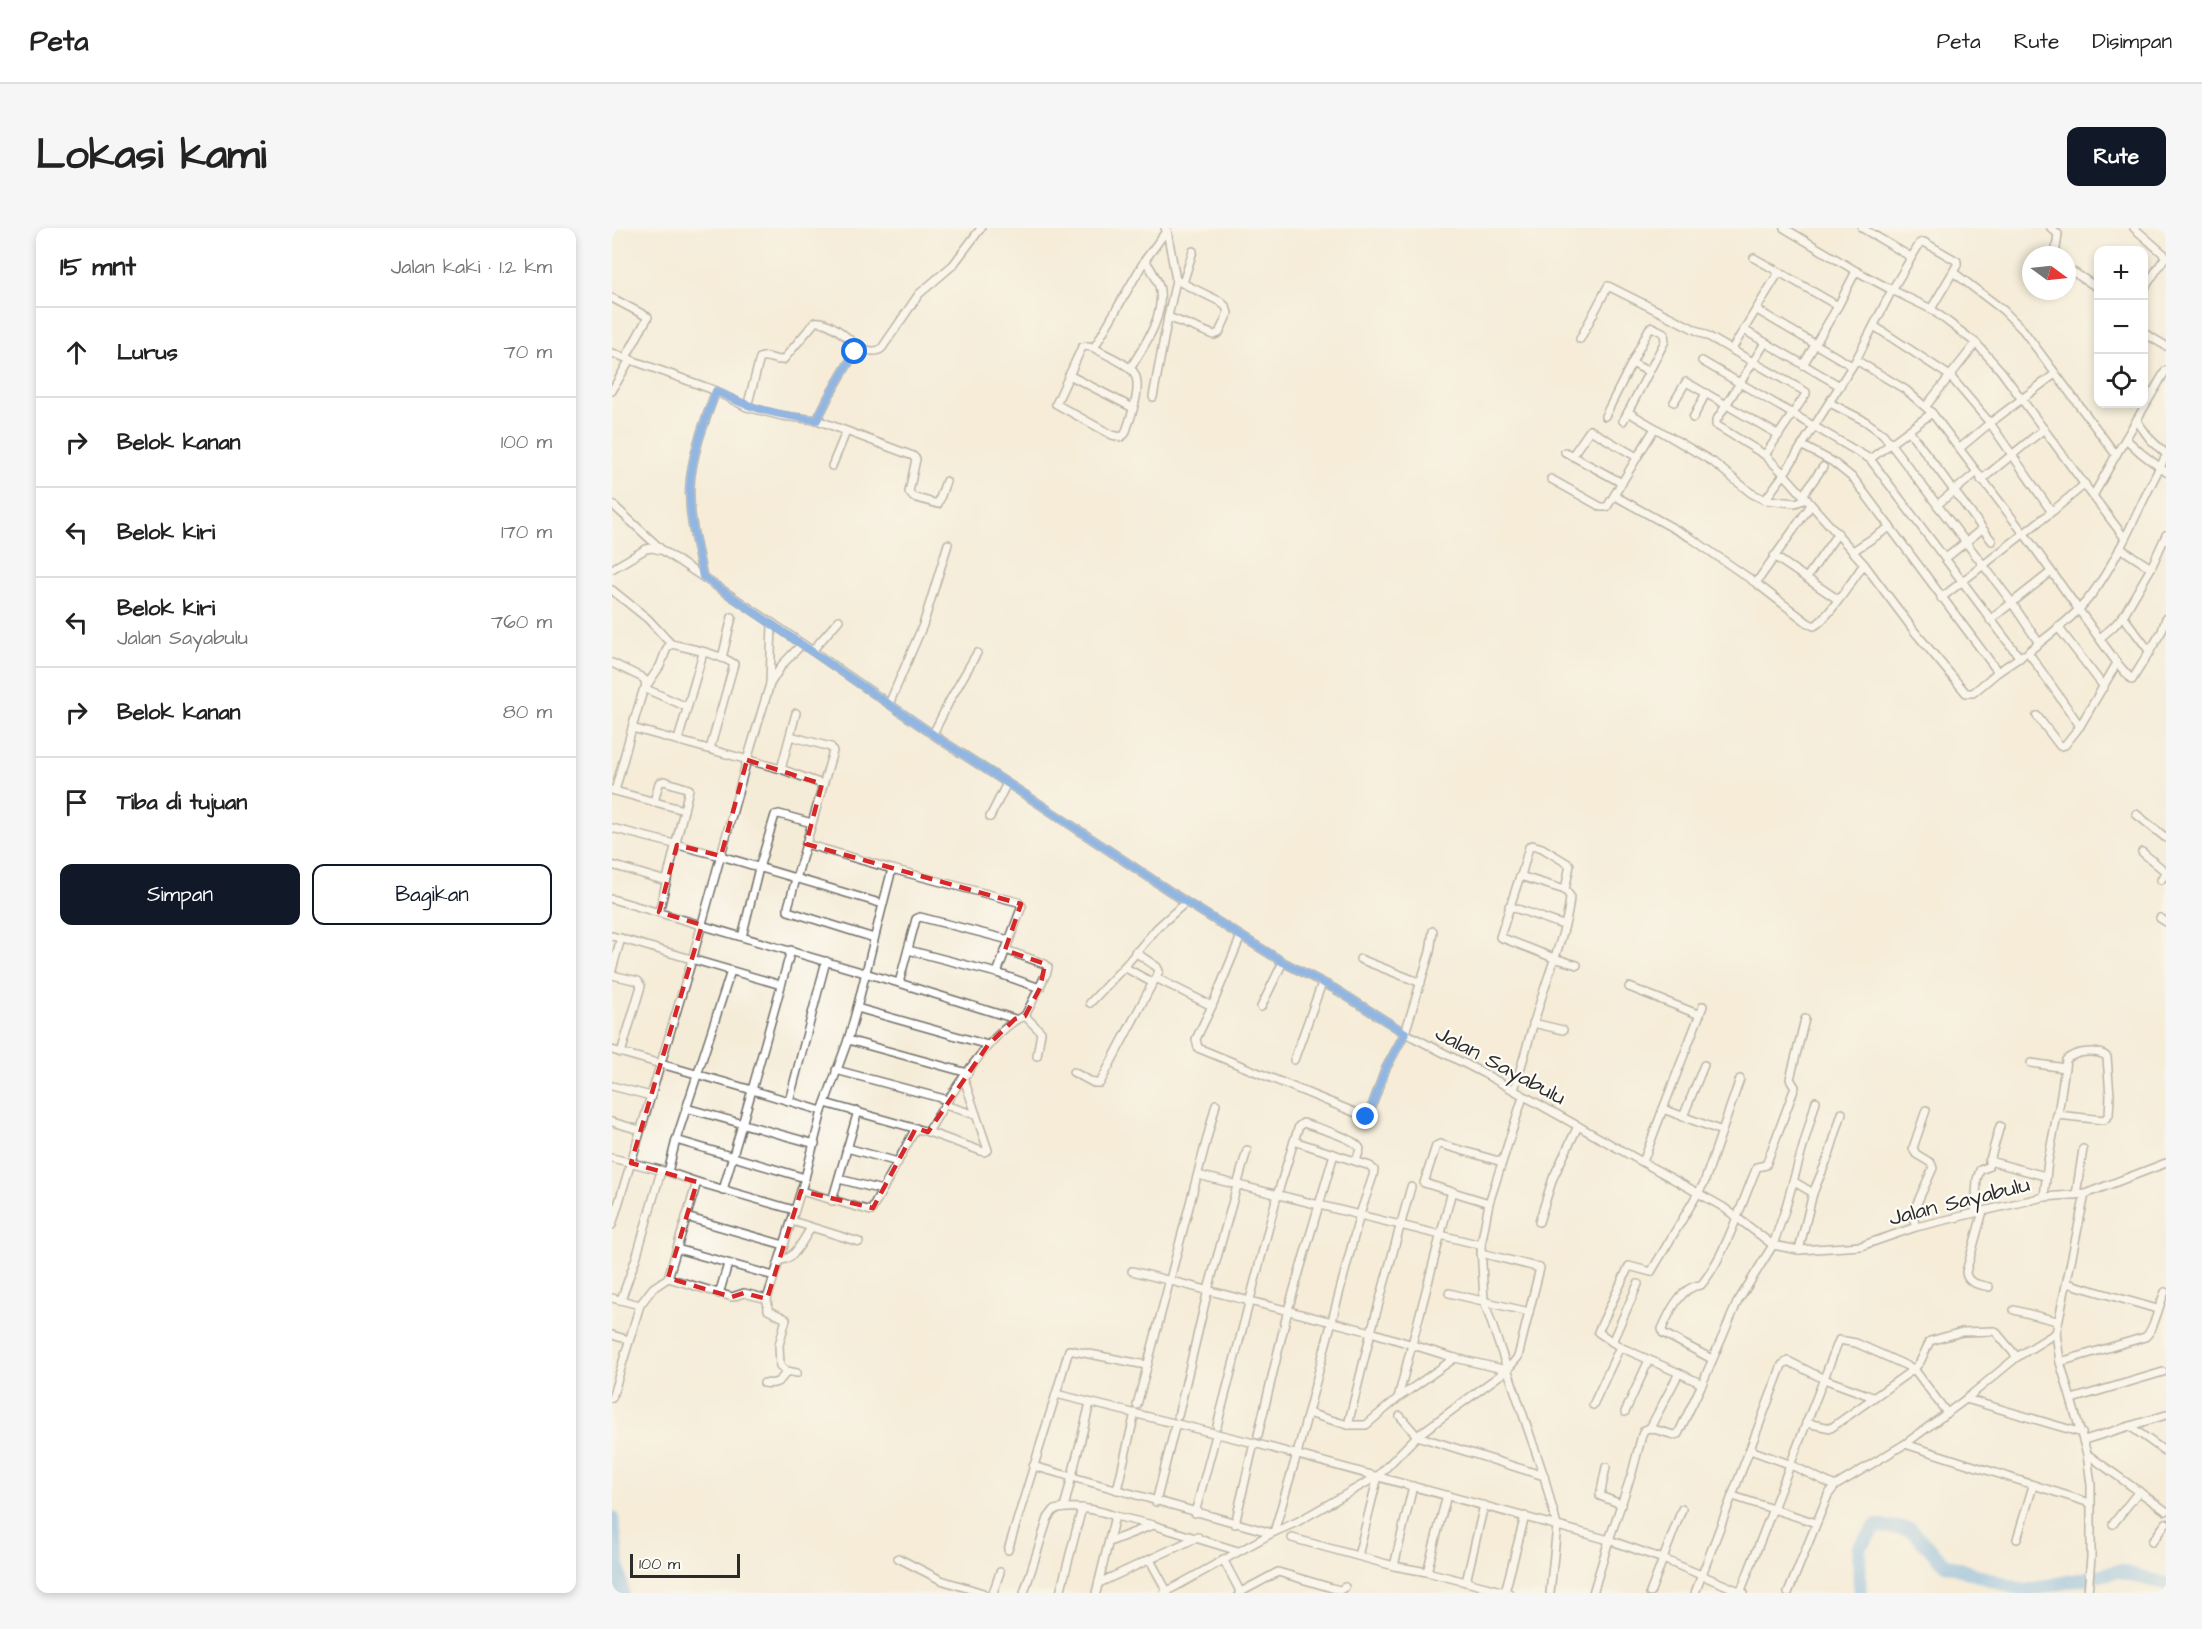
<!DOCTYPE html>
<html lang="id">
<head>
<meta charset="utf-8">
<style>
  body { margin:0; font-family:"Architects Daughter",sans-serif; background:#f6f6f6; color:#222 }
  .controls { position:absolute; right:18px; top:18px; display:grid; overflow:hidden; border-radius:12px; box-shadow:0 3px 9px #0003 }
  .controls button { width:54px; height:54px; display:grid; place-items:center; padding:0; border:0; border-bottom:2px solid #e0e0e0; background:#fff; color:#222; font:30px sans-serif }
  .compass { position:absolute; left:1410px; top:18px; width:54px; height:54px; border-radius:50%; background:#fff; box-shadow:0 3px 9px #0003; rotate:105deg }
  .scale { position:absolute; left:18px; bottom:15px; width:110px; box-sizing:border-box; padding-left:6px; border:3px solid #2b2b2b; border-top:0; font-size:16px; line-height:21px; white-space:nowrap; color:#2b2b2b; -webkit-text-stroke:4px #fdfcf7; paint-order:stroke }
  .stop { position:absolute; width:18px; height:18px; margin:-14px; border:4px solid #1a73e8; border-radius:50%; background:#fff }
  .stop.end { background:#1a73e8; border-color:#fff; box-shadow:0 2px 6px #0008 }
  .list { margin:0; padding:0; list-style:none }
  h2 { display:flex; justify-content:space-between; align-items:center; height:78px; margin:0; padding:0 24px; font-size:26px }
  h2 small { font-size:20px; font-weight:400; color:#767676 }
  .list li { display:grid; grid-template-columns:39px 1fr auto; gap:18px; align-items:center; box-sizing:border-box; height:90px; padding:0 24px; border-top:2px solid #e0e0e0 }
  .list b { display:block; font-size:22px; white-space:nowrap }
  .list p { margin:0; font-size:20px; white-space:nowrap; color:#767676 }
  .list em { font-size:20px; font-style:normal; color:#767676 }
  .actions { display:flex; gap:12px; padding:18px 24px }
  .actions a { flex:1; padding:14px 0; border:2px solid #111827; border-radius:12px; text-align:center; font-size:21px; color:#111827 }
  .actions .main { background:#111827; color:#fff }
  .icon { flex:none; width:33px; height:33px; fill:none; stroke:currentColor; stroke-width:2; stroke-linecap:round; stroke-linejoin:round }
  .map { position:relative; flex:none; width:1554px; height:1365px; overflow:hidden; border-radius:12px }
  header { display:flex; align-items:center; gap:36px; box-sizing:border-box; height:84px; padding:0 30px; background:#fff; border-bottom:2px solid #e0e0e0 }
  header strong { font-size:28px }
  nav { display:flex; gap:33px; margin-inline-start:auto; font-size:21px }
  .intro { display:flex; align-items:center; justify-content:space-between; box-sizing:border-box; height:144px; padding:0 36px }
  h1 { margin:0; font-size:42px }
  .button { padding:15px 27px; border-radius:12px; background:#111827; color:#fff; font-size:21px; font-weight:700 }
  main { display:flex; gap:36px; padding:0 36px }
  aside { flex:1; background:#fff; border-radius:12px; box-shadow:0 3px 9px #0003 }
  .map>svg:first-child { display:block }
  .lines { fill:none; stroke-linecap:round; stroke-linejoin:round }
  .river { stroke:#6dafe2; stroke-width:14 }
  .minor-casing { stroke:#726f68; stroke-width:10 }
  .minor { stroke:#fff; stroke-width:7 }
  .route { stroke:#1a73e8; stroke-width:8 }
  .marked { fill:none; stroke:#d62828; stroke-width:4.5; stroke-dasharray:12 8; stroke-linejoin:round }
  .labels { text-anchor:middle; stroke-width:4.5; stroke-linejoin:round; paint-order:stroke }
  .street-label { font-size:22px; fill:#2b2b2b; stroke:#fdfcf7 }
</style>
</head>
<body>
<header>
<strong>Peta</strong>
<nav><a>Peta</a><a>Rute</a><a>Disimpan</a></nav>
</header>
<div class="intro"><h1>Lokasi kami</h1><a class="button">Rute</a></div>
<main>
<aside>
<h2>15 mnt<small>Jalan kaki · 1.2 km</small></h2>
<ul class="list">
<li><svg class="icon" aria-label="ahead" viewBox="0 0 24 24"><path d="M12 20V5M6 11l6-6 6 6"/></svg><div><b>Lurus</b></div><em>70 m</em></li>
<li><svg class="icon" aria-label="right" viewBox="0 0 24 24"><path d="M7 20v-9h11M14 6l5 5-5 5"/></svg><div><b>Belok kanan</b></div><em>100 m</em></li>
<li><svg class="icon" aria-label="left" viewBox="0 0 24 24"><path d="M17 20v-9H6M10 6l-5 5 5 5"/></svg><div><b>Belok kiri</b></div><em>170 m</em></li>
<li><svg class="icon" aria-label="left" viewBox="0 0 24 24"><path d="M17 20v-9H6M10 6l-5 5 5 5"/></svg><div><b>Belok kiri</b><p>Jalan Sayabulu</p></div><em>760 m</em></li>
<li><svg class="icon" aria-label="right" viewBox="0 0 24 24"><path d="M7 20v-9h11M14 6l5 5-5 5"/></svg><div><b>Belok kanan</b></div><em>80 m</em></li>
<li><svg class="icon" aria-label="arrive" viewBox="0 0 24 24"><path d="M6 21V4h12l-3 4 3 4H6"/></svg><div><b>Tiba di tujuan</b></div></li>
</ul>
<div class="actions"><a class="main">Simpan</a><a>Bagikan</a></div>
</aside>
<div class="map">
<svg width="1554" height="1365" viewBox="0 0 1554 1365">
  <rect width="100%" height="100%" fill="#fdfcf7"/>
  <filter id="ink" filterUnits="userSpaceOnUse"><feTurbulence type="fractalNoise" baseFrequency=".0167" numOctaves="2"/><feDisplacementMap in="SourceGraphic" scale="12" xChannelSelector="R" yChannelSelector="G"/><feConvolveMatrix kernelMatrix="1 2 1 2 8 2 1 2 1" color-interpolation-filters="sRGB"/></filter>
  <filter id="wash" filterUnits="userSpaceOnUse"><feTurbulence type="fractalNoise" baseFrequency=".008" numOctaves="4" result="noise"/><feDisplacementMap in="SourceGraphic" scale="24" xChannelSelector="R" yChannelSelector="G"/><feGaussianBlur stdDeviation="1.35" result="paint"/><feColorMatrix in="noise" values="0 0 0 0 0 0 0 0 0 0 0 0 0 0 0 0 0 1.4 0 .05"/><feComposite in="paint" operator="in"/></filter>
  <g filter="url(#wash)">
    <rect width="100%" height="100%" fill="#f5ecd8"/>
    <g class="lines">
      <!-- river -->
      <g class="river">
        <polyline points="0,1290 10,1365"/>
        <polyline points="1248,1365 1247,1319 1264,1298 1298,1301 1333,1336 1412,1363 1507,1343 1554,1356"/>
      </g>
    </g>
  </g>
  <g filter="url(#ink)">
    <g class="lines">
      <defs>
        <g id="minor">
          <polyline points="1172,0 1244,43"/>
          <polyline points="1250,0 1299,29"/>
          <polyline points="1439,0 1446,6 1443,27"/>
          <polyline points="1522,0 1554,28 1532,61"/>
          <polyline points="555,2 564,52 556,89"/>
          <polyline points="1142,30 1167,44"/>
          <polyline points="1455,40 1486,60"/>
          <polyline points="1341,44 1345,37 1345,33 1312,14 1308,15 1280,62 1319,81 1341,44 1391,82 1411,102 1504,227 1554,142"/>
          <polyline points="571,55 581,23"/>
          <polyline points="0,70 36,89 14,129"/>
          <polyline points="1319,81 1364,115 1389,143 1481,268 1504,227"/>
          <polyline points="1145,82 1240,138"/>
          <polyline points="1262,98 1338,148 1364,115"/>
          <polyline points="1132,102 1228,158"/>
          <polyline points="1532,105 1554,118"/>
          <polyline points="968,111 996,58 1094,107 1141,134 1153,115"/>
          <path d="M482 120 477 118 470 119 444 176 500 207 509 209 513 206C518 191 533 155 520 142 510 133 494 127 482 120L533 32 555 2 553 0"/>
          <polyline points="0,125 99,161 135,179 170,188 205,192 301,228 304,231 297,264 301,269 326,276 334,253"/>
          <path d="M1244 132 1294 162 1320 185 1416 311 1505 435 1468 498 1416 424C1438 406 1463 389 1480 366 1510 326 1529 272 1554 228"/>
          <polyline points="1090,133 1258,231 1408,430"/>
          <polygon points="1141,134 1194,164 1194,166 1153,227 1104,197 1104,193"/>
          <polyline points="1020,135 1037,144"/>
          <polyline points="1191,137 1226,78"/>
          <path d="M518 141C532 118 552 90 548 62 546 51 539 41 533 32"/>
          <polyline points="457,147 521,180"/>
          <polyline points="0,163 18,131"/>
          <polyline points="541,169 556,89 602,107 607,105 616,85 614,79 609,74 564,52"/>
          <polyline points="1062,174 1074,154 1167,207"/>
          <polyline points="1218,175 1253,193 1271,206 1398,372 1427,415"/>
          <polyline points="1314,178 1338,148 1378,195 1443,146"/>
          <path d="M135 179 148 130C154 126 163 133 171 132L203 94C216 91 236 110 246 119"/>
          <polyline points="993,188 1037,101 1040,99 1052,105 1053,113 1016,184 1101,234 1139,265 1153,272 1183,275 1195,271"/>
          <polyline points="1081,190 1094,165"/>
          <path d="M205 192 217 168 246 119C255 122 263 126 270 120L307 66 341 37 369 0"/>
          <polyline points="1011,193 1016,184"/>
          <polyline points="1525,193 1538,211 1554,226"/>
          <polyline points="1297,203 1380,313"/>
          <polyline points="1514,211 1529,225 1554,244"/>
          <polyline points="1191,218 1221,234 1242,251 1386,444 1411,427"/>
          <polyline points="1348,220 1378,195 1437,280 1442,282"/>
          <polyline points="953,224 1010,255"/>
          <polyline points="1153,227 1172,246 1153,272"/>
          <polyline points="960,228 978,202 1025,229"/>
          <polyline points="1258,231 1320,185"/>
          <polyline points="220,238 234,204"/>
          <polyline points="939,251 989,279 995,279 1043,200"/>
          <polyline points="1369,252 1432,201"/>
          <polyline points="1191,267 1211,239"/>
          <path d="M1003 268 1079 310 1144 355 1196 395 1202 398C1215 392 1242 350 1252 336L1172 246 1244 132 1280 62 1244 43 1226 78 1167 44 1120 121"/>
          <polyline points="1481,268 1512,309"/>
          <polyline points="0,276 50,322 160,395 332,514 429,577 574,674 671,734 723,761 793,805 871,845 1111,979 1161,1017 1187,1022 1249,1018 1304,999 1363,985 1432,969 1473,966 1554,935"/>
          <polyline points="1325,277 1364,245"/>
          <polyline points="1508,320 1539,340"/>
          <polyline points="1241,323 1278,299"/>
          <polyline points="1162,328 1225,371"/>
          <polyline points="1334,330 1370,301"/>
          <polyline points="1252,336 1303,404 1354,465 1361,465 1386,444"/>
          <polyline points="0,341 34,321 40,320 48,322"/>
          <path d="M91 349C85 319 76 287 78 257 80 225 93 193 104 163"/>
          <polyline points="1195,349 1226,305"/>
          <polyline points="1144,355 1199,277"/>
          <polyline points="0,362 36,391 59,416"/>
          <polyline points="1329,370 1442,282 1473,256"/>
          <polyline points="1511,388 1538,424"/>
          <polyline points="1378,392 1439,344"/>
          <polyline points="1446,399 1492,459"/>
          <polyline points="1488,410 1501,399 1511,388 1539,340 1554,307"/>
          <polyline points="200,423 227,392"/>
          <polyline points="110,430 120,389"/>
          <polyline points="0,435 29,449 33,452 34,461 75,479"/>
          <polyline points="1505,435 1520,452 1550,403 1554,390"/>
          <polyline points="158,456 170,437 190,416"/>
          <polyline points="277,476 311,397 336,316"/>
          <polyline points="1425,488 1448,518 1453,517 1468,498"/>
          <path d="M20 500 31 463 48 438 55 420 59 416C76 420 109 426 122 436L98 521"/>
          <polyline points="321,506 338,472 365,425"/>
          <polyline points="66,512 91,425"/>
          <polyline points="169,541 184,485"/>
          <polyline points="0,562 3,563 20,500 169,541 210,556"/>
          <polyline points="3,563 72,582 47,684"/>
          <polyline points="42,574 47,555 52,553 77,561 72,582"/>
          <polyline points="1524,586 1554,610"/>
          <polyline points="378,589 395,555"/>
          <polyline points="0,600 109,628 271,676 280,641 194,616 221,523 219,519 215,518 178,508"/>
          <polyline points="194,616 176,679 176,683 262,710"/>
          <polyline points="1530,624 1554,644"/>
          <polyline points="0,637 54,653"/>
          <polyline points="280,641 406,674 410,678 385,745 296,722"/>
          <polyline points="909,648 917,619 920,617 930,620 958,637 953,662"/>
          <polyline points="1549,652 1554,645"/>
          <polyline points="0,671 287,755"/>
          <polyline points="271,676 245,780 376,817"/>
          <polyline points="897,678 951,697"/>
          <polyline points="1548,690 1554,694"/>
          <polyline points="0,708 169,757"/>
          <polyline points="629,708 600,778 584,811 586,820 754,889 757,886 773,842 793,805 818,724 821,703"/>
          <polyline points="130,709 147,640 163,587 167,586 200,595"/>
          <polyline points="397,712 308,689 304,691 287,755 403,791"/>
          <polyline points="179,722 140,862 210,883"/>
          <polyline points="748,731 809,755"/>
          <polyline points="512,739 541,755"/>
          <polyline points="0,742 9,710"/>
          <polyline points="385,745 428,760"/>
          <polyline points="0,747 26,753 29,758 9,825"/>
          <polyline points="544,750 600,778"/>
          <polyline points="1017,759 1088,787"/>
          <polyline points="478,775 512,739 545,700 574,674"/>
          <polyline points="649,779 671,734"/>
          <polyline points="413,788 429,804 425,828"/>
          <polyline points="921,795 951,802"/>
          <polyline points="236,812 356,845"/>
          <polyline points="0,822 140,862 111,962"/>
          <polyline points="682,832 710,755"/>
          <polyline points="1419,835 1453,840"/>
          <polyline points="224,842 336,872"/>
          <polyline points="461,844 482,855 488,855 547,743 545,739 523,724"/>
          <polyline points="0,858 39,868"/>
          <path d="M902 862C913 827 922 791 934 756 942 731 957 693 958 668L953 662 908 648 888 709 942 730 965 737"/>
          <polyline points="177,873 214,733"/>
          <path d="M213 875 316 904C333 875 382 797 413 788L435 744 436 739 433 736 394 722"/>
          <polyline points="333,877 364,887"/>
          <polyline points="74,880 203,916"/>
          <polyline points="1071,889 1092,837"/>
          <polyline points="0,894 28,902"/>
          <polyline points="1110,903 1128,851"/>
          <polyline points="316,904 372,924 376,922 352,851"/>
          <polyline points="64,912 193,950"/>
          <path d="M682 913 687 898 691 895C703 899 744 910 748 921L744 933"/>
          <polyline points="235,920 286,934"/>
          <polyline points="0,930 56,944 85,954"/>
          <polyline points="1377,933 1433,948"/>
          <polyline points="1031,934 1051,881"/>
          <polyline points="56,944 64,912 119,743"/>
          <polyline points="586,947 869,1017 872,1073 932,1248 945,1298 938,1365"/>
          <polyline points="227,951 270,962"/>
          <polyline points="1181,953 1201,965"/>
          <polyline points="189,963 259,983 304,900"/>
          <polyline points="1473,966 1444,1105 1448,1134 1475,1226 1479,1257 1479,1329 1476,1365"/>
          <polyline points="1464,967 1471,921"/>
          <path d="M1432 969 1436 933 1445 887 1492 892 1497 887 1498 868 1495 829C1486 821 1463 823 1454 832L1446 886"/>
          <polyline points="220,973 246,883"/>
          <polyline points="877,975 812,955 824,918 828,916 890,934"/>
          <path d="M1371 983 1354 1044C1355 1056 1367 1056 1377 1059"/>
          <polyline points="1363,985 1365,951 1368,942 1376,939 1388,898"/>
          <polyline points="74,989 172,1017"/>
          <polyline points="180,993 247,1014"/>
          <polyline points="927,994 941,950 966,898"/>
          <polyline points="0,997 80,732 135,532 158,456 160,395"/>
          <polyline points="1304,999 1301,989 1302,982 1321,940 1319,935 1304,926 1301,920 1314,882"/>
          <polyline points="869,1017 877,975 911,869"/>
          <polyline points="65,1021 162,1048"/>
          <polyline points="1187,1022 1201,965 1217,927 1230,885"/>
          <polyline points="869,1025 928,1040 917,1084"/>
          <path d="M168 1032C183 1032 191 1011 199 1000"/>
          <polyline points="520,1043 759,1104 843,1130 895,1142"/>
          <polyline points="1455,1055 1545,1081"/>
          <polyline points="107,1066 116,1036"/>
          <polyline points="0,1070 28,1077 41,1060 56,1050"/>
          <polyline points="155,1071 132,1065 120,1069 56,1050 85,954 182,982"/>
          <polyline points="9,1072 25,1027 49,943"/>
          <polyline points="1402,1082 1445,1093"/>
          <polyline points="0,1107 17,1112"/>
          <polyline points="1000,1114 1026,1056"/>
          <path d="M1100 1131 1051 1105 1050 1101C1057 1085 1069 1058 1089 1057 1113 1029 1130 974 1145 939L1154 937 1183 859 1178 851 1193 791"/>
          <path d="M1448 1134 1533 1109C1542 1103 1547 1076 1553 1064"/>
          <polyline points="1302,1141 1335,1185"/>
          <polyline points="185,1145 175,1143 168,1138 167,1117 174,1091 156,1082 155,1071 193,950 210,883 236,812 245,780"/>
          <polyline points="1067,1145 1008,1119 986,1104 1017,1038 1039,1044 1092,955 1110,903 1051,881 1091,778"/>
          <path d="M152 1155C164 1157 168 1154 175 1143"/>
          <polyline points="444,1166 457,1122 534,1137"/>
          <polyline points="0,1170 28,1077"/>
          <polyline points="786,1170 843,1130"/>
          <polyline points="1354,1171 1470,1205"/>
          <polyline points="1460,1171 1551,1144"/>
          <polyline points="525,1177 604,876"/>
          <polyline points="981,1177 1008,1119"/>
          <polyline points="1013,1184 1037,1132"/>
          <polyline points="696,1185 736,1197 754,1197 786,1170 840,963"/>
          <polyline points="566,1188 596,1062 635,922"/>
          <polyline points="788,1188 805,1208 932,1248"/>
          <polyline points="1194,1195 1219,1200 1302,1141 1308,1134 1318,1113 1350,1104 1383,1103 1405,1129"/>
          <polyline points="736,1197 759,1104 799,959"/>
          <polyline points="1519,1199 1554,1224"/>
          <polyline points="1038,1200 1067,1145 1090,1156"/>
          <polyline points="646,1207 676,1082 722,926"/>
          <polyline points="1472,1212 1554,1187"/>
          <polyline points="1293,1216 1354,1171 1405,1129 1444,1105"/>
          <polyline points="1138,1222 1177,1236 1223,1258"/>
          <polyline points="1475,1226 1554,1283"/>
          <polyline points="421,1238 660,1305 685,1294 766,1248"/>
          <polyline points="994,1239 988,1268 1009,1276"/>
          <polyline points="505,1262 523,1185"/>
          <polyline points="1121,1268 1204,1295"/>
          <polyline points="544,1274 564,1195"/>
          <polyline points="452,1280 478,1175"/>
          <polyline points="1070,1281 1051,1331 1132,1365"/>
          <polyline points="583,1285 604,1207"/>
          <polyline points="623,1296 642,1215"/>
          <polyline points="1501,1296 1527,1263"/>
          <polyline points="680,1310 782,1338 815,1344 897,1365"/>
          <polyline points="1405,1311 1421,1258"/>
          <polyline points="497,1314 541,1297"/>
          <polyline points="1540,1314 1554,1295"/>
          <polyline points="396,1322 444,1166 642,1215 997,1312 1020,1245 1030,1207 1032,1202 1038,1200 1062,1207 1066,1206 1090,1156 1125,1075 1161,1017 1173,982 1204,873"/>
          <polyline points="746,1328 766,1248 805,1208 895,1142 906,1129 917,1084 837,1065"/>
          <polyline points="286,1330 329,1352 371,1365"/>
          <polyline points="611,1331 629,1365"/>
          <polyline points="538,1332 556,1365"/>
          <polyline points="782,1338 801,1258"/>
          <polyline points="815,1344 835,1267"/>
          <polyline points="854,1354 872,1277"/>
          <polyline points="487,1355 586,1309"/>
          <polyline points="893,1364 913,1288"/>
          <polyline points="381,1365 388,1344"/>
          <path d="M412 1365 436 1290 442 1282C462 1277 483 1281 503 1288"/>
          <polyline points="448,1365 470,1280"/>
          <polyline points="484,1365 503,1288 541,1297 626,1323"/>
          <polyline points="552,1365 662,1304 685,1226 748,986 761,948 762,942 758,938 682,913 665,968 605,1198"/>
          <polyline points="627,1365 666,1344 720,1360 728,1362 733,1359"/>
          <polyline points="981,1365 997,1312 1051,1331 1038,1365"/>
          <polyline points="1083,1365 1170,1137 1176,1133 1212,1151 1261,1169"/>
          <polyline points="1128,1365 1227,1112 1244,1115 1302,1141"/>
          <polyline points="1176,1365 1216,1267 1223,1258 1293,1216 1478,1275"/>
        </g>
      </defs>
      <!-- minor casing -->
      <use href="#minor" class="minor-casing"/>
      <!-- minor -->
      <use href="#minor" class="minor"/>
    </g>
  </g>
  <g class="lines" filter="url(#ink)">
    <!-- route -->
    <path class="route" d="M243 124 217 168 205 192C167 187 138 181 104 163 93 193 80 225 78 257 76 287 85 319 91 349L332 514 429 577 574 674 671 734 723 761 793 805 773 842 757 886 754 889"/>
  </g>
  <!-- marked area -->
  <path d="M0 0H1554V1365H0ZM135 532 210 556 194 616 409 676 393 722 433 736 428 760 413 788 403 791 376 817 316 904 304 900 261 980 189 963 155 1071 132 1065 120 1069 56 1050 85 954 19 935 90 697 47 684 65 617 109 628Z" fill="#f5ecd8" fill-opacity=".55" fill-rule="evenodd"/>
  <path class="marked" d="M135 532 210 556 194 616 409 676 393 722 433 736 428 760 413 788 403 791 376 817 316 904 304 900 261 980 189 963 155 1071 132 1065 120 1069 56 1050 85 954 19 935 90 697 47 684 65 617 109 628Z"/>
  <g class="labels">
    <!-- street labels -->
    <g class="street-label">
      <text transform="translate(889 836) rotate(28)" y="8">Jalan Sayabulu</text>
      <text transform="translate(1347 972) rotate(-14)" y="8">Jalan Sayabulu</text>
    </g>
  </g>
</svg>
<div class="controls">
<button>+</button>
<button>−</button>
<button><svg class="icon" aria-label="locate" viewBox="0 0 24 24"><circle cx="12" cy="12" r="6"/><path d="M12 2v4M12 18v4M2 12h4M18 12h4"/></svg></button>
</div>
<svg class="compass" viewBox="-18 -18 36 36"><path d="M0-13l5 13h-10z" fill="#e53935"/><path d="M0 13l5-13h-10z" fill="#767676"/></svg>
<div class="scale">100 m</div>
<div class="stop" style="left:243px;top:124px"></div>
<div class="stop end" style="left:754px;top:889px"></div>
</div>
</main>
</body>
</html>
